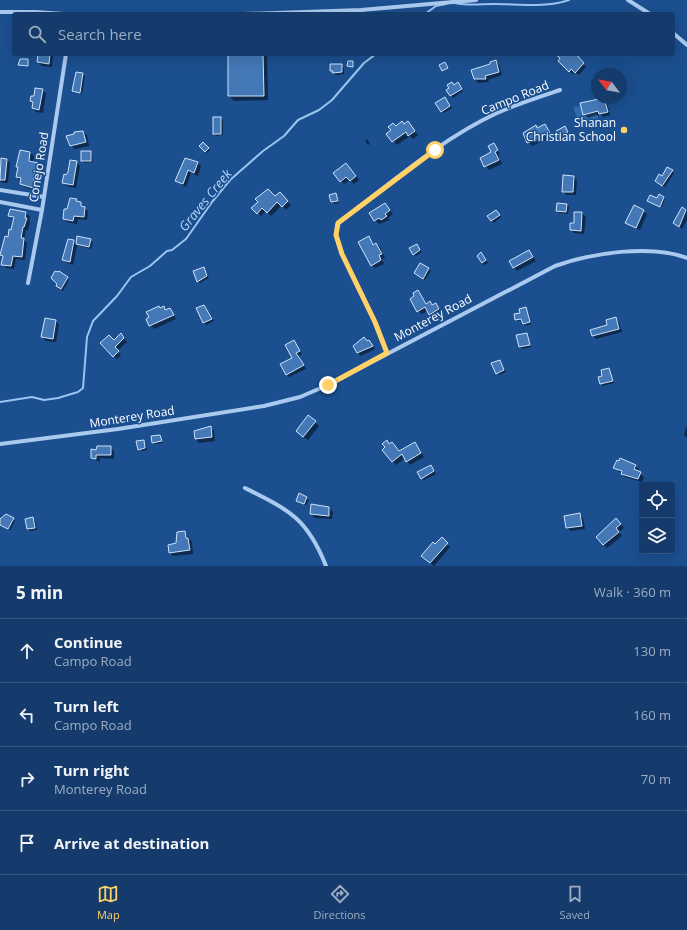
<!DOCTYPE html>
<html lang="en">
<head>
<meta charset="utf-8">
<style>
  body { margin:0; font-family:"Open Sans",sans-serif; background:#214673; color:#f1f3f6 }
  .controls { position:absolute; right:12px; bottom:12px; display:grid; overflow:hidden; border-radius:4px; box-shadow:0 4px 16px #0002 }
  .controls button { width:36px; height:36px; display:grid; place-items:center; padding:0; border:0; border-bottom:1px solid #33557e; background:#143b6b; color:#f1f3f6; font:20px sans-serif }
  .compass { position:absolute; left:591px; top:68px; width:36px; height:36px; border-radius:50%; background:#143b6b; box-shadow:0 4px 16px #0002; rotate:301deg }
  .stop { position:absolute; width:12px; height:12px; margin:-9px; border:3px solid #ffd166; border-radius:50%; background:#fff }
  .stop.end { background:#ffd166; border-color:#fff; box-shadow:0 1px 4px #0008 }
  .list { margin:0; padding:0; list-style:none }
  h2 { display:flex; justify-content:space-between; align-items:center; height:52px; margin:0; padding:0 16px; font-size:17px }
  h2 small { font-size:13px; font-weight:400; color:#9dadc1 }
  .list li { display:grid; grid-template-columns:26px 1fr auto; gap:12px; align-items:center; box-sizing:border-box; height:64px; padding:0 16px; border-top:1px solid #33557e }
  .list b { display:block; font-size:15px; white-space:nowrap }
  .list p { margin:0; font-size:13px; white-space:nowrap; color:#9dadc1 }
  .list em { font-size:13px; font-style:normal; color:#9dadc1 }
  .icon { flex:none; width:22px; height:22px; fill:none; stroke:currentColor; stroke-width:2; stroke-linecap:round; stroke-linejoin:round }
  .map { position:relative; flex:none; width:687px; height:566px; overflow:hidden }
  .search { position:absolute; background:#143b6b; box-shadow:0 4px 16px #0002; left:12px; right:12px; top:12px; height:44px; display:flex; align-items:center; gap:10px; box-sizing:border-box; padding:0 14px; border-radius:4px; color:#9dadc1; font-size:15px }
  .sheet { height:308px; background:#143b6b }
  nav { display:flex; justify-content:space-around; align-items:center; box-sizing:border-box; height:56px; border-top:1px solid #33557e; background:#143b6b; font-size:11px; color:#9dadc1 }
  nav a { display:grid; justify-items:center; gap:2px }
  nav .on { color:#ffd166 }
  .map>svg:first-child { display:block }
  .green { fill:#2e69ad }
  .shadow { fill:#0007 }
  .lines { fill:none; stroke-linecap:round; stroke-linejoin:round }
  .stream { stroke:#9cc4f0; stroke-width:2 }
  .building { fill:#4478b7; stroke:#cfe3fa }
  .street { stroke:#a9c9ee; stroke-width:4 }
  .route { stroke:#ffd166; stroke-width:5 }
  .poi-dot { fill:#ffd166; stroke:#1b4f8f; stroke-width:1.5 }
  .labels { text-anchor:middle; stroke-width:3; stroke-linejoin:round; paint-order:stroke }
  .street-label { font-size:12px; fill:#fff; stroke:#1b4f8f }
  .poi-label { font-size:12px; fill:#fff; stroke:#1b4f8f; text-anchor:end }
  .water-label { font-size:13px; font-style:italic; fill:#b5d3f5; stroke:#1b4f8f }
</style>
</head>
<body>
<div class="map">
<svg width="687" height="566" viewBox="0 0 687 566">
  <rect width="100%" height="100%" fill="#1b4f8f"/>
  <!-- green -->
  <polygon class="green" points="581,106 584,116 597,112 598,118 596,124 581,128 573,107"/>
  <!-- shadow -->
  <g class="shadow">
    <polygon points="41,54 51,54 53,56 52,67 42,66 38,62"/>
    <polygon points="229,54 267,54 268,100 234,101 229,96"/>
    <polygon points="560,54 574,54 586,67 579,75 575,72 573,74 563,65"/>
    <polygon points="496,61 499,65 502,75 488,80 489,82 478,83 475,79"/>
    <polygon points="331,65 342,65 344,68 344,74 336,75 331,71"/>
    <polygon points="77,73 85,76 82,94 73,91"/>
    <polygon points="452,83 455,85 460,86 463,91 453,98 451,95 450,88"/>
    <polygon points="42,90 46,93 43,113 36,112 33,108 32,97 35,98"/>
    <polygon points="603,98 607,102 610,115 603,117 601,114 588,118 584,114"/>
    <polygon points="447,100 452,108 444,113 441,111"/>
    <polygon points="220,118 223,120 223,135 216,136 214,133"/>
    <polygon points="405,125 411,126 418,135 413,139 410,136 397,145 388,134 396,127"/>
    <polygon points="545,125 553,137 532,146 524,134 536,127 538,128"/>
    <polygon points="565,127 570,134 562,139 560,136"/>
    <polygon points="83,132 87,135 89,146 75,149 68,143 67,137"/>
    <polygon points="367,139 370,144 368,145 365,141"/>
    <polygon points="203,143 210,150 207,153 200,146"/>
    <polygon points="494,145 500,154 498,155 502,164 489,170 481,158 492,153"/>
    <polygon points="90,152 92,154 93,162 85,163 82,161"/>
    <polygon points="30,153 34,156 33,163 38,164 42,167 41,173 39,173 36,191 25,187 17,177 19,168 17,166"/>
    <polygon points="186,159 198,163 201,166 198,176 191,173 186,187 176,181"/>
    <polygon points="7,160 10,163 8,183 2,183 0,180 0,161"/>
    <polygon points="76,162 80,166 76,188 67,186 63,182"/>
    <polygon points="349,167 359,180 354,184 350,180 344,184 341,181"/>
    <polygon points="672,171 674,173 665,187 658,183"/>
    <polygon points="574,177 577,180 576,195 566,195 563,191"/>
    <polygon points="280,193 291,205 286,210 282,205 271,216 266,211 261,216 253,208 259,202 275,198"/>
    <polygon points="336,194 339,203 334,204 330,195"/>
    <polygon points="663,198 665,199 662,207 650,202"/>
    <polygon points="76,200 88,211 87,220 78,219 77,224 67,222 64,219"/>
    <polygon points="567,205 569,207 568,214 559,213 557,211"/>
    <polygon points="634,206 647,214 640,230 627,223"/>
    <polygon points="388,208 393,214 388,218 390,220 379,224 375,220"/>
    <polygon points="682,208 687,210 687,220 682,229 674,223"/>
    <polygon points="11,210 26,213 30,217 29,221 30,222 28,230 26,230 24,240 27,243 25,260 16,259 14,269 6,268 2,264 3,248 12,231 14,219 9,215"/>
    <polygon points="498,213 501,217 494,223 491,220"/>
    <polygon points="575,213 582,213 586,217 584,234 574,233 571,230 575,224"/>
    <polygon points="368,238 374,245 376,244 380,247 385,258 382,259 384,264 375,268 371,265"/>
    <polygon points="69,240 77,244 90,240 93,242 91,249 77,245 73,265 67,263 63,260"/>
    <polygon points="416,245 422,252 416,256 414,254"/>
    <polygon points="529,252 536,261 517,271 514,267"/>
    <polygon points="483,256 488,263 484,265 482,263"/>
    <polygon points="421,264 431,271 425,280 415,273"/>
    <polygon points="204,268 209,278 200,283 198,281"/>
    <polygon points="67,278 69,280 63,291 57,286"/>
    <polygon points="418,291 427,304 430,302 433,305 436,304 442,312 434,318 428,311 422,314 418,311 416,297"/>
    <polygon points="204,306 214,321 206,325 204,323"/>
    <polygon points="163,308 166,311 170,309 176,319 154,329 147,319"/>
    <polygon points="526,308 531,324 526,326 523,320 518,321 516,319"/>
    <polygon points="615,318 619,322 622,332 596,339 593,335 609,326"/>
    <polygon points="56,321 59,325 56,342 46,341 42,337"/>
    <polygon points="526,334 531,347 522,349 520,347"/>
    <polygon points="121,335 127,342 117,351 121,355 117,359 101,343 114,341"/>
    <polygon points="364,338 367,342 369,341 375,349 361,356 357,352 357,342"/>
    <polygon points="294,342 302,354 299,356 306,369 289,377 286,374 293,359"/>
    <polygon points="499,361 506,372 499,375 497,373"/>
    <polygon points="609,369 614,383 603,386 600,378 603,377"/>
    <polygon points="309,417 319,426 308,440 301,435"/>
    <polygon points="687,425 687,438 684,435"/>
    <polygon points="210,427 214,431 215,441 199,443 196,439"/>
    <polygon points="160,436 163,443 155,444 153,442"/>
    <polygon points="144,441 147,450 141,451 139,449"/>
    <polygon points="415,443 424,457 410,465 405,458 396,465 383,450 390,445 400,452"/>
    <polygon points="110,448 114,451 114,459 100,458 100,462 92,458 97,451"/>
    <polygon points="431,466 436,474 424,480 421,478"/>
    <polygon points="635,466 639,469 638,472 644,477 642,482 625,477 615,468"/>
    <polygon points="306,498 309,500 306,505 297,500"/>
    <polygon points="329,508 333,512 332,519 315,518 311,514"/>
    <polygon points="580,515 583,518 585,529 571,531 567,528"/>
    <polygon points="33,518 35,521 37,530 30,531 28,529"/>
    <polygon points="13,519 15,521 10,530 0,524 0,522"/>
    <polygon points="620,523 624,528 619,532 622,536 607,548 603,544"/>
    <polygon points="184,532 192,542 193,554 173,556 170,553"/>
    <polygon points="442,539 450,547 434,566 426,559"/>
  </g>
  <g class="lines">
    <!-- stream -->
    <g class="stream">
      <path d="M455 3C470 6 480 4 495 4 518 4 546 8 569 0"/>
      <polyline points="425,14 436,6 446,4"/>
      <polyline points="0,402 32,397 44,400 58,398 78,392 83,388 87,337 93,321 117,296 131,277 150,266 167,251 172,250 186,239 212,202 230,180 263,151 284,136 298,120 319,110 332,100 364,63 376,54"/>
    </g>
  </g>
  <!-- building -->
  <g class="building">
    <polygon points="38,54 50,54 49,64 37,62"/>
    <polygon points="228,54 263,54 264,96 228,96"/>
    <polygon points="555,54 576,54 584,63 575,73 571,69 569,72 558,61 560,58"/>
    <polygon points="20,59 28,59 28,66 18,65"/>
    <polygon points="496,60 499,72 485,76 486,79 474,79 471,70 490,64 490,62"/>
    <polygon points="348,61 353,61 353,67 347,66"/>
    <polygon points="445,62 448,68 442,71 439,65"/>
    <polygon points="330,64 342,64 342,72 332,73 333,71 330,71"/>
    <polygon points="76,72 83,73 80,93 72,91"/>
    <polygon points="452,82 454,85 458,82 462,89 450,96 446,90 449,88 447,85"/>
    <polygon points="35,88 43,89 39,110 32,108 33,102 30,101 31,96 34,96"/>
    <polygon points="445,97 450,106 441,112 435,103"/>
    <polygon points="604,98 608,112 599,114 598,111 583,115 580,103"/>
    <rect x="213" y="117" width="8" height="17"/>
    <polygon points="402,121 404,124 408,121 415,131 408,136 406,132 392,142 386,134 391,130 388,127 393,123 396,126"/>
    <polygon points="545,124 550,133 527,143 523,133 536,125 537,128"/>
    <polygon points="565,126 568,132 559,137 556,131"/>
    <polygon points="83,131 86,142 70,146 66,136 74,134 74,132"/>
    <polygon points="203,142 209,148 205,152 199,146"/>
    <polygon points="494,143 498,150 495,152 499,160 484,167 480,158 491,152 488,146"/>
    <polygon points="20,150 30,152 29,161 38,163 37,170 35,170 33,188 20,184 21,178 16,177 18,167 16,167"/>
    <rect x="81" y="151" width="10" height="10"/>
    <polygon points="1,158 7,159 5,180 0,180"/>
    <polygon points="185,158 198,162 194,173 188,170 183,184 175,181"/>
    <polygon points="70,160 77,161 73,185 62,183 64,174 66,175 68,172"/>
    <polygon points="346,163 356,176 350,181 346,177 340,182 333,173"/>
    <polygon points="667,167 673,170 662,186 655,181 659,174 662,176"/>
    <polygon points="563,175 574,176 573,192 562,192"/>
    <polygon points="268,189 275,196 280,192 288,201 282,207 277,202 267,213 262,208 257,214 251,208 258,202 255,199"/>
    <polygon points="336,193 338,201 331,202 329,195"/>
    <polygon points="659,194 664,197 660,207 647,201 650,195 657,198"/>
    <polygon points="70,198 77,199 76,201 81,202 81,206 85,207 84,217 74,216 73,221 63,219 64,209 67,209"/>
    <polygon points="385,203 390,210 385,214 387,216 381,220 379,218 374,221 369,213"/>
    <polygon points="557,203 567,204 566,212 556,211"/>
    <polygon points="634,205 644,210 636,228 625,223"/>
    <polygon points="682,207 686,210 679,227 673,223"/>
    <polygon points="10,209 26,212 25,218 27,218 24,227 23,227 21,238 24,238 22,257 13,256 11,266 1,265 3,256 0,255 5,236 8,237 9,229 11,230 14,217 8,216"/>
    <polygon points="496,210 500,215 491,221 487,216"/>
    <polygon points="574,212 582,212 581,231 570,230 570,223 574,223"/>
    <polygon points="77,236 91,239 89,247 76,244"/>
    <polygon points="369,236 373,245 376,243 382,254 379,255 381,260 371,266 358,242"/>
    <polygon points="68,239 74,240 70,262 62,260"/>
    <polygon points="417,244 420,250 413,255 409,248"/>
    <polygon points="529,250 533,257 513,268 509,261"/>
    <polygon points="481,252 486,260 482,263 477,256"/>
    <polygon points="420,263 429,268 423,279 414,273"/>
    <polygon points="204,267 207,276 197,282 193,271"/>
    <polygon points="55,271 58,272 59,271 68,277 61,289 56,286 57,284 51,278"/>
    <polygon points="418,290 426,304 430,301 432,305 436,303 439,309 429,315 425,307 417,312 410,299 414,296 413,293"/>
    <polygon points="204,305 212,319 203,323 196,308"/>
    <polygon points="159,306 160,308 164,306 165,310 170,308 174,315 149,326 146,319 149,317 146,312"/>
    <polygon points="526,307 530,322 523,324 521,319 515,320 514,314 520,313 519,309"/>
    <polygon points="616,317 619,329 592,336 590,330 607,325 606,320"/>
    <polygon points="45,318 56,320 53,339 41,337"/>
    <polygon points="121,333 124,338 115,347 119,351 113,357 100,343 109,335 114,340"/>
    <polygon points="527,333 530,345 519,347 516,335"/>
    <polygon points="364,337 367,341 369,340 373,346 357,353 353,346"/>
    <polygon points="294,340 300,351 296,353 304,365 286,375 280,364 292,358 285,345"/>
    <polygon points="500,360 504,370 496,374 491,363"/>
    <polygon points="609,368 613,381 600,384 598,377 602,376 601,370"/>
    <polygon points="308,415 316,421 303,437 296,431"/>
    <polygon points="211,426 212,437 195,439 194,431"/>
    <polygon points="160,435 162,441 152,443 151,436"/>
    <polygon points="144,440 145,448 138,450 136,441"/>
    <polygon points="387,440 389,444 392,442 399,451 415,442 421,453 406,462 402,454 392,462 382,450 385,447 382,444"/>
    <polygon points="97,446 111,446 111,455 96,455 96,459 91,458 91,449 96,450"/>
    <polygon points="620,458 636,465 634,469 641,472 638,479 621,474 622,471 613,468 617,460 619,461"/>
    <polygon points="431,465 434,471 421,479 417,472"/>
    <polygon points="299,493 307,497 304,504 296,501"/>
    <polygon points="311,504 329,507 329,516 310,514"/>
    <polygon points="580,513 582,526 566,528 564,516"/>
    <polygon points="6,514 14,518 8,529 0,525 0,519"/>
    <polygon points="33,517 35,528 27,529 25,519"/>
    <polygon points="616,518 621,524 616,528 619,532 603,545 596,537"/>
    <polygon points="185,531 186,538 188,538 190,550 169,553 168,545 176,543 177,532"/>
    <polygon points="442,537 448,543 430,563 421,556 433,542 435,544"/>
  </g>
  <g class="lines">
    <!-- street -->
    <g class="street">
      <polyline points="628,0 650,14"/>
      <polyline points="0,12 36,12 64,14"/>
      <polyline points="244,14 361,10 476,0"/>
      <polyline points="673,33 687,45"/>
      <polyline points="0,190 44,197"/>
      <polyline points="0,202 42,210"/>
      <polyline points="28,283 42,210 66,54"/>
      <path d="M387 353 375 322 342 254 336 235 338 223C389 185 439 140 497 113 517 104 539 97 560 90"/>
      <path d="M0 444 118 429 264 406 300 397 328 385 555 266C591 253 651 244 687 258"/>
      <path d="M245 488C289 510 307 518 326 566"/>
    </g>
  </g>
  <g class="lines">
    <!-- route -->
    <polyline class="route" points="328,385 387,353 375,322 342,254 336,235 338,223 435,150"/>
  </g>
  <!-- markers -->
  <circle class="poi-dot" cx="624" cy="130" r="4"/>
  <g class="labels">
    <!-- street labels -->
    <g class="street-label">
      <text transform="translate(515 98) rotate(-22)" y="4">Campo Road</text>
      <text transform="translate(39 167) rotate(-81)" y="4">Conejo Road</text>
      <text transform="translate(433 318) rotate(-28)" y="4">Monterey Road</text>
      <text transform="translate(132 417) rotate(-9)" y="4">Monterey Road</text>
    </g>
    <!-- poi labels -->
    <g class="poi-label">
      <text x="616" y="127">Shanan<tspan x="616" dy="14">Christian School</tspan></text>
    </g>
    <!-- water labels -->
    <g class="water-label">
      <text transform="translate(205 200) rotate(-51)" y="5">Graves Creek</text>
    </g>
  </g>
</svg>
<div class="controls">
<button><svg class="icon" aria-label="locate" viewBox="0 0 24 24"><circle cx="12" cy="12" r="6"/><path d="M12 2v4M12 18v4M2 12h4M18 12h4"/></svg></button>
<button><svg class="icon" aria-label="layers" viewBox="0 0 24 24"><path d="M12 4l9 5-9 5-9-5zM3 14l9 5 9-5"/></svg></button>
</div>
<svg class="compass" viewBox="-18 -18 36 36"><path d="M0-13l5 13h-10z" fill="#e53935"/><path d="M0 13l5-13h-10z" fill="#9dadc1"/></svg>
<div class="stop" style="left:435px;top:150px"></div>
<div class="stop end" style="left:328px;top:385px"></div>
<div class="search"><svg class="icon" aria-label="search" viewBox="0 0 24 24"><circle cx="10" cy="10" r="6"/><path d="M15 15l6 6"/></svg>Search here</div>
</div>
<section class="sheet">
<h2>5 min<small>Walk · 360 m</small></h2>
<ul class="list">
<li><svg class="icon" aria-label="ahead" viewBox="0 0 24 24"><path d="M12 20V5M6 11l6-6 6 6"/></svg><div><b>Continue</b><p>Campo Road</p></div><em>130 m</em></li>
<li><svg class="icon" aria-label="left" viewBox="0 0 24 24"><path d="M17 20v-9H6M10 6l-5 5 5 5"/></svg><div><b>Turn left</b><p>Campo Road</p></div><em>160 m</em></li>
<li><svg class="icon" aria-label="right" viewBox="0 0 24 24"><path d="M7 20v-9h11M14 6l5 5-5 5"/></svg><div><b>Turn right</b><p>Monterey Road</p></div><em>70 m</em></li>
<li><svg class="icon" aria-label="arrive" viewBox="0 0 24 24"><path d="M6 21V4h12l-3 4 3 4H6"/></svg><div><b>Arrive at destination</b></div></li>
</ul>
</section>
<nav>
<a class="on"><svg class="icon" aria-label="map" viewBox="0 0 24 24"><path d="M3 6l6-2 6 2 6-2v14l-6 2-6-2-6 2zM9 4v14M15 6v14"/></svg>Map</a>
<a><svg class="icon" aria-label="directions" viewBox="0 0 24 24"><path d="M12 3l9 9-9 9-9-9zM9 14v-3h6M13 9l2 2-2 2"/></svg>Directions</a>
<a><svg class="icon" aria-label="saved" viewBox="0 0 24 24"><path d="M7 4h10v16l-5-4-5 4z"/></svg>Saved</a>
</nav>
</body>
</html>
